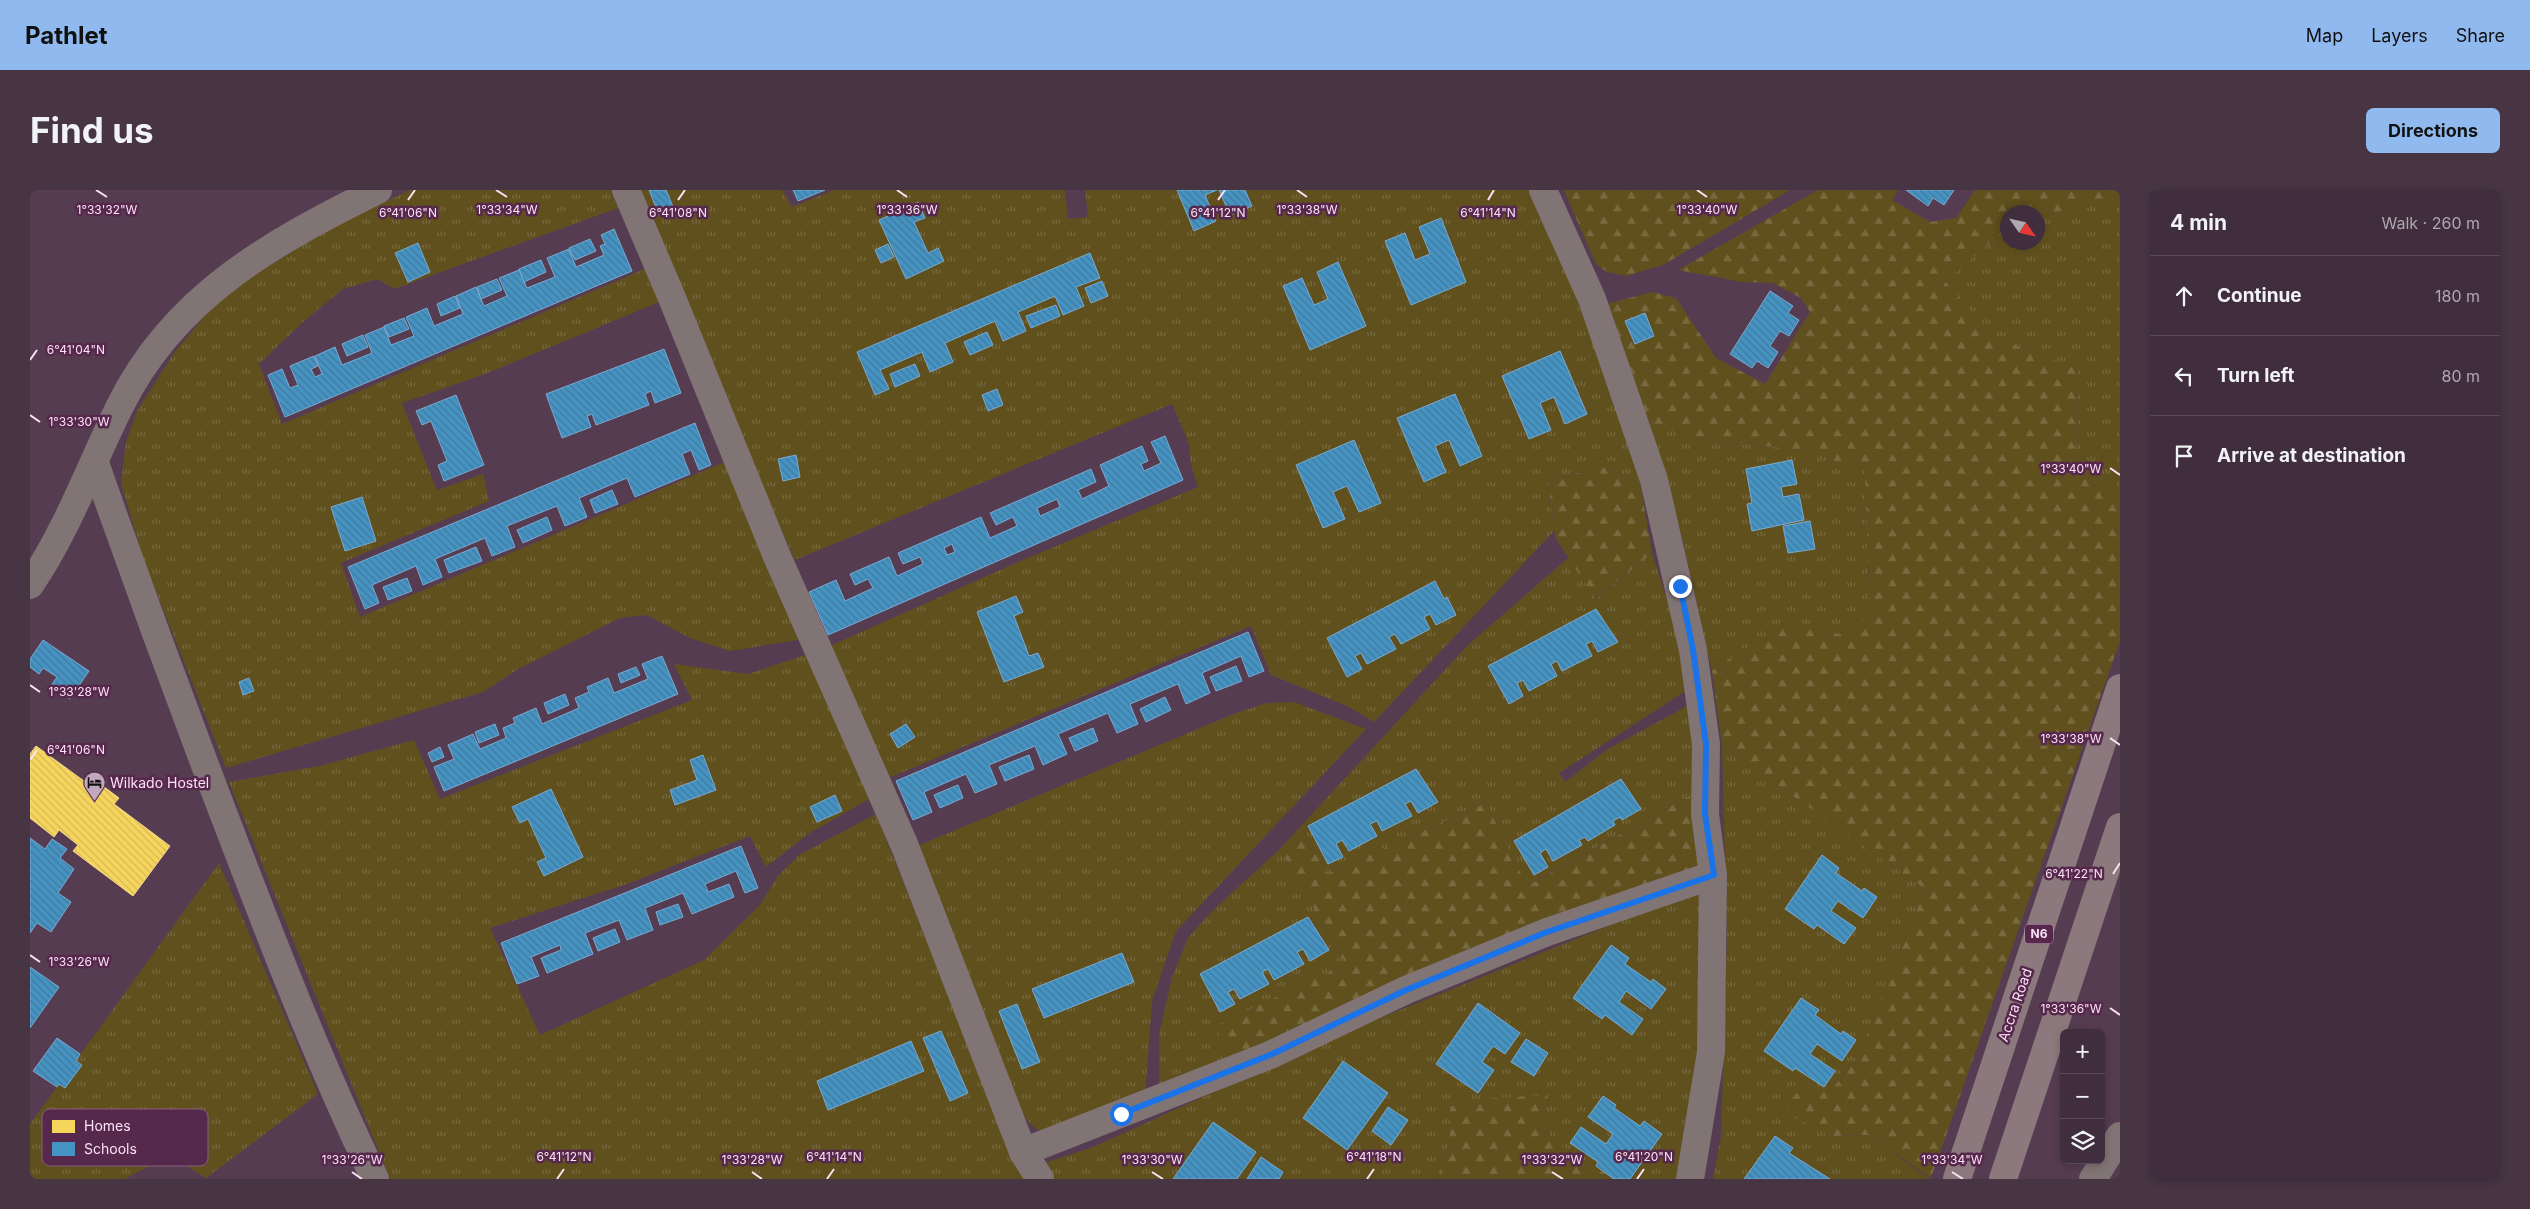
<!DOCTYPE html>
<html lang="en">
<head>
<meta charset="utf-8">
<style>
  body { margin:0; font-family:Inter,sans-serif; background:#473544; color:#f1f3f6 }
  .controls { position:absolute; right:15px; bottom:15px; display:grid; overflow:hidden; border-radius:8px; box-shadow:0 2px 8px #0003 }
  .controls button { width:45px; height:45px; display:grid; place-items:center; padding:0; border:0; border-bottom:1px solid #594957; background:#402d3d; color:#f1f3f6; font:25px sans-serif }
  .compass { position:absolute; left:1970px; top:15px; width:45px; height:45px; border-radius:50%; background:#402d3d; box-shadow:0 2px 8px #0003; rotate:124deg }
  .stop { position:absolute; width:15px; height:15px; margin:-11px; border:4px solid #1a73e8; border-radius:50%; background:#fff }
  .stop.end { background:#1a73e8; border-color:#fff; box-shadow:0 1px 5px #0008 }
  .list { margin:0; padding:0; list-style:none }
  h2 { display:flex; justify-content:space-between; align-items:center; height:65px; margin:0; padding:0 20px; font-size:21px }
  h2 small { font-size:16px; font-weight:400; color:#aea8b0 }
  .list li { display:grid; grid-template-columns:32px 1fr auto; gap:15px; align-items:center; box-sizing:border-box; height:80px; padding:0 20px; border-top:1px solid #594957 }
  .list b { display:block; font-size:19px; white-space:nowrap }
  .list em { font-size:16px; font-style:normal; color:#aea8b0 }
  .icon { flex:none; width:28px; height:28px; fill:none; stroke:currentColor; stroke-width:2; stroke-linecap:round; stroke-linejoin:round }
  .map { position:relative; flex:none; width:2090px; height:989px; overflow:hidden; border-radius:8px }
  header { display:flex; align-items:center; gap:30px; box-sizing:border-box; height:70px; padding:0 25px; background:#90b9f0; color:#111 }
  header strong { font-size:24px }
  nav { display:flex; gap:28px; margin-inline-start:auto; font-size:18px }
  .intro { display:flex; align-items:center; justify-content:space-between; box-sizing:border-box; height:120px; padding:0 30px }
  h1 { margin:0; font-size:35px }
  .button { padding:12px 22px; border-radius:8px; background:#90b9f0; color:#111; font-size:18px; font-weight:700 }
  main { display:flex; gap:30px; padding:0 30px }
  aside { flex:1; background:#402d3d; border-radius:8px; box-shadow:0 2px 8px #0003 }
  .map>svg:first-child { display:block }
  .grass { fill:url(#grass-tufts) }
  .forest { fill:url(#forest-firs) }
  .homes { fill:url(#homes-back-hatch); stroke:#f8d98a }
  .schools { fill:url(#schools-back-hatch); stroke:#7baad2; fill-rule:evenodd }
  .lines { fill:none; stroke-linecap:round; stroke-linejoin:round }
  .minor { stroke:#807475; stroke-width:28 }
  .trunk { stroke:#8b797d; stroke-width:28 }
  .route { stroke:#1a73e8; stroke-width:6 }
  .ticks { fill:none; stroke:#fde1f6; stroke-width:2 }
  .labels { text-anchor:middle; stroke-width:5; stroke-linejoin:round; paint-order:stroke }
  .shield { fill:#55284c; stroke:#cbaac3; stroke-width:1 }
  .shield-label { font-size:12px; font-weight:bold; fill:#fde1f6 }
  .poi-label { font-size:14px; fill:#fde1f6; stroke:#55284c; text-anchor:start }
  .street-label { font-size:14px; fill:#fde1f6; stroke:#55284c }
  .key { fill:#55284c; stroke:#87607f; stroke-width:1 }
  .key-label { font-size:14px; fill:#fde1f6 }
  .ticks-label { font-size:12px; text-anchor:middle; fill:#fde1f6; stroke:#55284c; stroke-width:5; stroke-linejoin:round; paint-order:stroke }
</style>
</head>
<body>
<header>
<strong>Pathlet</strong>
<nav><a>Map</a><a>Layers</a><a>Share</a></nav>
</header>
<div class="intro"><h1>Find us</h1><a class="button">Directions</a></div>
<main>
<div class="map">
<svg width="2090" height="989" viewBox="0 0 2090 989">
  <defs>
    <pattern id="grass-tufts" width="24" height="20" patternUnits="userSpaceOnUse" patternTransform="scale(1.25)"><rect width="24" height="20" fill="#60501e"/><path d="M3 7l-1-3M5 7V3M7 7l1-3M15 17l-1-3M17 17v-4M19 17l1-3" fill="none" stroke="#78693f"/></pattern>
    <pattern id="forest-firs" width="22" height="20" patternUnits="userSpaceOnUse" patternTransform="scale(1.25)"><rect width="22" height="20" fill="#60501e"/><path d="M5 1l3.5 6h-7zM16 11l3.5 6h-7z" fill="#78693f"/></pattern>
    <pattern id="homes-back-hatch" width="6" height="6" patternUnits="userSpaceOnUse" patternTransform="scale(1.25)"><rect width="6" height="6" fill="#f6d55c"/><path d="M-1 5l2 2M0 0l6 6M5-1l2 2" fill="none" stroke="#d4b858"/></pattern>
    <pattern id="schools-back-hatch" width="6" height="6" patternUnits="userSpaceOnUse" patternTransform="scale(1.25)"><rect width="6" height="6" fill="#4393c3"/><path d="M-1 5l2 2M0 0l6 6M5-1l2 2" fill="none" stroke="#467799"/></pattern>
  </defs>
  <rect width="100%" height="100%" fill="#563c51"/>
  <!-- grass -->
  <g class="grass">
    <polygon points="380,0 581,0 588,18 364,99 348,89 313,99 274,131 229,174 252,234 617,78 632,111 455,184 372,213 407,300 453,284 459,311 311,373 330,427 697,271 773,449 700,461 660,448 617,425 590,428 488,479 453,502 196,578 113,368 91,293 96,252 107,221 144,163 187,111 227,83 302,37"/>
    <polygon points="606,0 752,0 762,17 804,0 1035,0 1038,29 1058,27 1055,0 1502,0 1554,117 1609,286 1591,285 1576,277 1518,290 1524,341 1344,532 1317,516 1241,485 1221,436 854,590 800,456 995,369 1168,297 1161,275 1159,254 1142,214 765,370 708,245"/>
    <polygon points="2064,11 2090,11 2090,306 2046,269 2047,179 1962,146 1915,91 1977,39 1978,52 2008,52 2008,29"/>
    <polygon points="1618,230 1661,248 1774,260 1835,280 1840,427 1811,444 1757,436 1721,455 1682,481 1652,348"/>
    <polygon points="1622,363 1643,429 1657,500 1529,583 1535,592 1578,559 1659,515 1665,603 1496,696 1456,613 1298,683 1271,636 1437,456 1539,367 1566,409"/>
    <polygon points="781,463 839,609 778,644 736,677 720,646 597,694 460,738 510,845 674,770 729,716 748,686 769,665 846,624 957,902 1000,989 360,989 199,592 289,576 384,550 410,609 662,510 644,474 718,484"/>
    <path d="M1264 512 1336 539 1146 741 1122 811 1115 906 1017 943C1004 939 999 934 992 922L887 656 1206 523 1237 513Z"/>
    <polygon points="1692,556 1895,699 1826,872 1798,903 1800,946 1838,945 1900,989 1683,989 1691,947 1697,749"/>
    <polygon points="1250,659 1316,774 1186,836 1200,870 1129,900 1129,845 1142,787 1158,748 1180,723"/>
    <polygon points="189,673 288,904 176,988 151,972 138,971 115,978 95,989 0,989 0,934"/>
    <polygon points="1675,701 1676,847 1650,989 1585,989 1524,951 1513,936 1518,906 1420,917 1420,950 1407,989 1021,989 1014,973 1061,958 1318,841 1618,720"/>
  </g>
  <!-- forest -->
  <g class="forest">
    <polygon points="1534,0 1760,0 1633,75 1596,86 1577,82 1566,74"/>
    <polygon points="1788,0 1868,0 1862,10 1900,32 1926,28 1945,0 2090,0 2090,11 2064,11 2008,29 2008,22 1978,22 1977,39 1915,91 1962,146 2047,179 2046,269 2090,306 2090,451 1901,988 1838,945 1800,946 1758,924 1757,913 1775,895 1798,903 1826,872 1895,699 1692,556 1682,481 1721,455 1757,435 1811,444 1840,427 1835,281 1774,260 1661,248 1618,230 1577,114 1622,102 1646,108 1686,168 1735,194 1780,122 1771,108 1743,93 1712,92 1648,80"/>
    <polygon points="1576,277 1591,285 1609,286 1622,363 1565,409 1525,347 1518,290"/>
    <polygon points="1665,603 1670,680 1200,870 1185,836 1316,774 1250,659 1271,636 1298,683 1456,613 1497,696"/>
    <polygon points="1518,905 1513,936 1524,951 1585,989 1407,989 1420,950 1420,917 1435,910"/>
  </g>
  <!-- homes -->
  <polygon class="homes" points="6,556 54,591 58,585 89,608 84,614 140,656 103,706 43,661 48,655 29,640 24,647 0,628 0,564"/>
  <!-- schools -->
  <g class="schools">
    <polygon points="619,0 636,0 644,19 629,25"/>
    <polygon points="763,0 795,0 768,11"/>
    <polygon points="1147,0 1187,0 1175,5 1186,31 1164,41"/>
    <polygon points="1189,0 1215,0 1222,16 1200,25"/>
    <polygon points="1876,0 1924,0 1914,15 1903,8 1898,16"/>
    <polygon points="888,12 895,28 884,32 898,63 908,58 914,71 876,89 849,30"/>
    <polygon points="1411,28 1436,92 1381,115 1355,51 1375,43 1385,70 1400,64 1389,37"/>
    <polygon points="584,39 602,81 255,227 238,185 252,179 260,198 268,195 260,176 284,166 288,176 281,179 285,187 292,184 285,166 305,157 312,175 342,163 335,145 354,137 361,155 384,146 376,127 397,118 404,136 433,124 426,106 446,97 454,116 477,106 469,88 489,80 497,98 525,87 517,68 539,59 546,77 574,65 570,56 575,54 571,45"/>
    <polygon points="560,49 566,61 545,70 539,58"/>
    <polygon points="388,53 400,82 378,92 365,63"/>
    <polygon points="858,54 864,67 851,73 845,60"/>
    <polygon points="1060,63 1070,88 1046,97 1054,116 1033,125 1025,106 988,122 996,141 973,151 965,131 915,153 923,172 900,182 892,162 850,180 859,199 845,205 827,162"/>
    <polygon points="511,70 516,82 494,92 489,79"/>
    <polygon points="1308,72 1336,136 1280,160 1253,96 1272,88 1284,115 1298,109 1287,82"/>
    <polygon points="467,89 472,100 451,109 447,97"/>
    <polygon points="1072,91 1078,106 1061,113 1055,98"/>
    <polygon points="1740,101 1763,116 1758,123 1769,130 1759,146 1750,141 1740,156 1748,162 1738,178 1727,171 1722,178 1700,164"/>
    <polygon points="425,106 430,118 411,126 407,114"/>
    <polygon points="1026,115 1030,126 1001,138 996,126"/>
    <polygon points="1615,123 1624,146 1605,154 1595,131"/>
    <polygon points="374,128 379,139 359,147 354,136"/>
    <polygon points="957,142 963,155 940,165 934,152"/>
    <polygon points="333,145 338,157 317,166 312,154"/>
    <polygon points="634,159 651,203 625,213 621,201 615,204 619,215 566,235 562,224 557,226 561,237 532,248 516,204"/>
    <polygon points="1530,161 1557,224 1535,234 1524,207 1510,213 1521,240 1499,249 1472,186"/>
    <polygon points="885,174 890,186 865,197 860,184"/>
    <polygon points="967,199 973,215 958,221 952,205"/>
    <polygon points="1425,204 1452,266 1430,276 1419,250 1405,256 1416,282 1394,292 1367,228"/>
    <polygon points="426,205 454,275 414,291 408,275 417,271 401,231 392,235 386,221"/>
    <polygon points="665,233 681,275 669,280 661,260 652,264 660,284 605,307 597,288 549,308 557,327 535,336 527,316 477,336 485,357 462,366 455,348 405,369 412,387 393,395 386,376 342,395 349,413 335,419 318,377"/>
    <path d="M1135 246 1153 290 798 445 779 402 806 390 815 411 843 398 838 389 825 395 820 384 859 367 867 386 893 374 890 367 873 374 868 363 951 327 960 348 987 336 983 327 966 335 960 323 1061 279 1066 292 1048 300 1052 309 1079 296 1070 275 1112 256 1118 271 1111 274 1114 281 1131 273 1121 252ZM1027 309 1030 317 1010 326 1007 318ZM922 354 925 362 917 365 914 358Z"/>
    <polygon points="1324,250 1351,313 1329,322 1317,296 1303,302 1315,329 1293,338 1266,275"/>
    <polygon points="766,265 770,287 753,291 748,269"/>
    <polygon points="1762,270 1767,294 1751,297 1753,307 1769,304 1774,330 1722,341 1717,314 1722,313 1716,279"/>
    <polygon points="582,300 588,314 565,323 560,310"/>
    <polygon points="332,307 346,351 315,361 301,317"/>
    <polygon points="517,327 522,340 493,353 487,340"/>
    <polygon points="1780,331 1785,359 1758,363 1753,336"/>
    <polygon points="446,357 452,371 419,383 414,370"/>
    <polygon points="377,388 382,401 358,410 353,397"/>
    <polygon points="1405,391 1414,409 1417,407 1426,425 1406,435 1400,424 1394,427 1400,439 1371,454 1365,444 1359,447 1366,459 1337,474 1331,463 1325,466 1332,479 1317,487 1297,448"/>
    <polygon points="986,406 993,422 984,426 999,466 1008,463 1014,477 974,492 947,422"/>
    <polygon points="1566,419 1588,452 1568,462 1562,451 1556,454 1562,466 1532,481 1527,471 1521,474 1527,486 1499,501 1493,490 1487,493 1493,506 1479,514 1458,476"/>
    <polygon points="1218,442 1234,481 1219,487 1211,466 1172,483 1180,503 1156,514 1148,494 1100,514 1108,534 1087,543 1078,523 1028,544 1037,564 1013,575 1005,556 959,575 967,594 945,603 936,584 894,602 902,622 883,630 866,591"/>
    <polygon points="13,450 59,481 40,509 20,497 27,487 13,478 9,484 0,477 0,469"/>
    <polygon points="632,466 648,504 414,601 404,577 424,569 418,555 443,544 450,559 476,548 473,538 485,533 483,528 506,518 512,534 549,518 545,508 559,502 557,497 578,488 584,503 618,489 612,474"/>
    <polygon points="1206,476 1212,491 1186,501 1180,487"/>
    <polygon points="606,477 610,485 591,493 588,484"/>
    <polygon points="219,488 224,501 213,505 209,492"/>
    <polygon points="535,504 539,515 518,524 514,513"/>
    <polygon points="1135,507 1141,520 1116,532 1110,519"/>
    <polygon points="465,534 469,545 449,553 445,542"/>
    <polygon points="876,534 885,547 868,558 860,544"/>
    <polygon points="1063,538 1068,551 1045,561 1039,548"/>
    <polygon points="410,557 414,567 402,572 398,563"/>
    <polygon points="673,565 686,600 645,615 640,600 667,590 660,570"/>
    <polygon points="999,565 1004,579 975,591 969,577"/>
    <polygon points="1386,579 1408,612 1388,623 1381,611 1375,614 1382,626 1352,641 1347,631 1340,634 1347,646 1319,661 1312,650 1306,654 1313,667 1298,674 1278,636"/>
    <polygon points="1591,589 1611,619 1592,630 1590,627 1583,631 1585,635 1558,651 1555,647 1549,650 1552,655 1523,671 1516,659 1510,663 1518,677 1504,685 1484,651"/>
    <polygon points="928,595 933,608 910,618 904,605"/>
    <polygon points="521,599 553,667 514,686 507,672 516,668 498,629 490,633 482,617"/>
    <polygon points="805,605 812,621 787,632 780,617"/>
    <polygon points="0,648 15,659 22,649 37,659 30,668 44,679 28,703 41,712 21,742 7,733 0,743"/>
    <polygon points="711,656 728,698 715,703 706,681 675,694 678,702 699,694 704,707 662,724 653,703 615,718 623,740 597,750 589,730 555,743 563,764 517,783 511,768 531,760 530,755 501,767 509,786 487,794 471,753"/>
    <polygon points="1792,665 1809,678 1806,683 1832,701 1834,698 1847,707 1833,728 1808,711 1801,721 1826,738 1814,754 1787,735 1784,739 1755,719"/>
    <polygon points="648,714 653,727 630,735 626,722"/>
    <polygon points="1278,727 1299,760 1280,771 1273,759 1267,762 1274,774 1244,790 1238,779 1232,782 1239,794 1210,809 1204,799 1198,802 1205,814 1190,822 1170,784"/>
    <polygon points="585,739 590,752 568,761 563,748"/>
    <polygon points="1581,755 1599,768 1595,774 1621,792 1623,789 1636,799 1621,819 1596,801 1589,812 1613,829 1602,845 1575,825 1572,829 1543,808"/>
    <polygon points="1092,763 1104,792 1014,828 1002,799"/>
    <polygon points="0,777 29,797 0,838"/>
    <polygon points="1771,808 1789,820 1785,825 1811,844 1813,841 1826,850 1812,871 1787,854 1780,864 1805,881 1794,897 1765,878 1763,881 1734,861"/>
    <polygon points="1448,813 1490,843 1475,864 1463,856 1452,872 1464,880 1448,903 1406,874"/>
    <polygon points="987,814 1010,872 992,879 969,821"/>
    <polygon points="911,841 938,903 920,911 893,848"/>
    <polygon points="27,848 50,864 46,871 52,875 35,898 29,894 27,897 3,881"/>
    <polygon points="1496,849 1518,863 1504,886 1481,872"/>
    <polygon points="881,851 894,881 798,920 787,891"/>
    <polygon points="1313,871 1358,903 1317,960 1273,928"/>
    <polygon points="1573,906 1586,915 1584,918 1610,936 1614,931 1632,944 1600,989 1584,989 1566,976 1568,972 1540,953 1551,937 1576,954 1583,944 1558,927"/>
    <polygon points="1358,917 1378,930 1361,955 1342,941"/>
    <polygon points="1183,932 1226,962 1207,989 1143,989"/>
    <polygon points="1745,946 1763,958 1759,963 1800,989 1714,989"/>
    <polygon points="1231,967 1253,982 1249,989 1217,989"/>
  </g>
  <g class="lines">
    <!-- minor -->
    <g class="minor">
      <polyline points="596,0 642,108 746,364 874,654 993,962 1010,989"/>
      <polyline points="1513,0 1562,109 1624,290 1663,460 1676,554 1675,624 1683,685 1681,862 1660,989"/>
      <path d="M65 273C112 407 161 540 212 672 253 779 295 885 345 989"/>
      <path d="M0 395C38 339 60 276 90 216 144 106 243 52 348 0"/>
      <polyline points="993,962 1240,865 1376,800 1517,742 1683,685"/>
      <polyline points="2063,989 2090,946"/>
    </g>
    <!-- trunk -->
    <g class="trunk">
      <polyline points="1927,989 2090,498"/>
      <polyline points="1973,989 2090,637"/>
    </g>
  </g>
  <g class="lines">
    <!-- route -->
    <polyline class="route" points="1091,924 1240,865 1376,800 1517,742 1684,685 1675,624 1676,554 1663,460 1650,396"/>
  </g>
  <!-- ticks -->
  <path class="ticks" d="M66 0 77 7M466 0 477 7M867 0 877 7M1267 0 1277 7M1667 0 1677 7M378 10 385 0M648 10 655 0M1188 10 1195 0M1458 10 1464 0M0 170 7 160M0 225 10 232M2080 278 2090 285M0 495 10 502M2080 548 2090 555M0 570 7 560M2083 684 2090 673M0 765 10 772M2080 818 2090 825M322 982 332 989M722 982 732 989M1122 982 1133 989M1522 982 1533 989M1922 982 1933 989M527 989 534 979M797 989 804 979M1337 989 1344 979M1607 989 1614 979"/>
  <!-- icons -->
  <defs>
    <symbol id="hotel-pin" viewBox="-11 -11 22 30"><path d="M0 17L-7.5 6A9.5 9.5 0 1 1 7.5 6Z" fill="#c3a7bc" stroke="#55284c"/><path d="M-6-4.5h1.5V1H6V5H4.5V3h-9V5H-6ZM-4 0a1.8 1.8 0 1 1 3.6 0ZM.5 0V-2.5h3Q6-2.5 6 0Z" fill="#111"/></symbol>
  </defs>
  <g fill-rule="evenodd">
    <use href="#hotel-pin" x="52" y="580" width="25" height="34"/>
  </g>
  <g class="labels">
    <!-- shield labels -->
    <rect class="shield" x="1995" y="734.5" width="28" height="19" rx="4"/>
    <g class="shield-label">
      <text x="2009" y="748">N6</text>
    </g>
    <!-- poi labels -->
    <g class="poi-label">
      <text x="80" y="598">Wilkado Hostel</text>
    </g>
    <!-- street labels -->
    <g class="street-label">
      <text transform="translate(1985 815) rotate(-71)" y="5">Accra Road</text>
    </g>
  </g>
  <!-- legend -->
  <rect x="12" y="919" width="166" height="57" rx="8" class="key"/>
  <rect x="22" y="930" width="23" height="13" fill="#f6d55c"/>
  <rect x="22" y="952" width="23" height="14" fill="#4393c3"/>
  <g class="key-label">
    <text x="54" y="941">Homes</text>
    <text x="54" y="964">Schools</text>
  </g>
  <g class="ticks-label">
    <text x="77" y="24">1°33'32"W</text>
    <text x="1277" y="24">1°33'38"W</text>
    <text x="1677" y="24">1°33'40"W</text>
    <text x="477" y="24">1°33'34"W</text>
    <text x="877" y="24">1°33'36"W</text>
    <text x="378" y="27">6°41'06"N</text>
    <text x="648" y="27">6°41'08"N</text>
    <text x="1188" y="27">6°41'12"N</text>
    <text x="1458" y="27">6°41'14"N</text>
    <text x="46" y="164">6°41'04"N</text>
    <text x="49" y="236">1°33'30"W</text>
    <text x="2041" y="283">1°33'40"W</text>
    <text x="49" y="506">1°33'28"W</text>
    <text x="2041" y="553">1°33'38"W</text>
    <text x="46" y="564">6°41'06"N</text>
    <text x="2044" y="688">6°41'22"N</text>
    <text x="49" y="776">1°33'26"W</text>
    <text x="2041" y="823">1°33'36"W</text>
    <text x="534" y="971">6°41'12"N</text>
    <text x="804" y="971">6°41'14"N</text>
    <text x="1344" y="971">6°41'18"N</text>
    <text x="1614" y="971">6°41'20"N</text>
    <text x="322" y="974">1°33'26"W</text>
    <text x="722" y="974">1°33'28"W</text>
    <text x="1122" y="974">1°33'30"W</text>
    <text x="1522" y="974">1°33'32"W</text>
    <text x="1922" y="974">1°33'34"W</text>
  </g>
</svg>
<div class="controls">
<button>+</button>
<button>−</button>
<button><svg class="icon" aria-label="layers" viewBox="0 0 24 24"><path d="M12 4l9 5-9 5-9-5zM3 14l9 5 9-5"/></svg></button>
</div>
<svg class="compass" viewBox="-18 -18 36 36"><path d="M0-13l5 13h-10z" fill="#e53935"/><path d="M0 13l5-13h-10z" fill="#aea8b0"/></svg>
<div class="stop" style="left:1091px;top:924px"></div>
<div class="stop end" style="left:1650px;top:396px"></div>
</div>
<aside>
<h2>4 min<small>Walk · 260 m</small></h2>
<ul class="list">
<li><svg class="icon" aria-label="ahead" viewBox="0 0 24 24"><path d="M12 20V5M6 11l6-6 6 6"/></svg><div><b>Continue</b></div><em>180 m</em></li>
<li><svg class="icon" aria-label="left" viewBox="0 0 24 24"><path d="M17 20v-9H6M10 6l-5 5 5 5"/></svg><div><b>Turn left</b></div><em>80 m</em></li>
<li><svg class="icon" aria-label="arrive" viewBox="0 0 24 24"><path d="M6 21V4h12l-3 4 3 4H6"/></svg><div><b>Arrive at destination</b></div></li>
</ul>
</aside>
</main>
</body>
</html>
